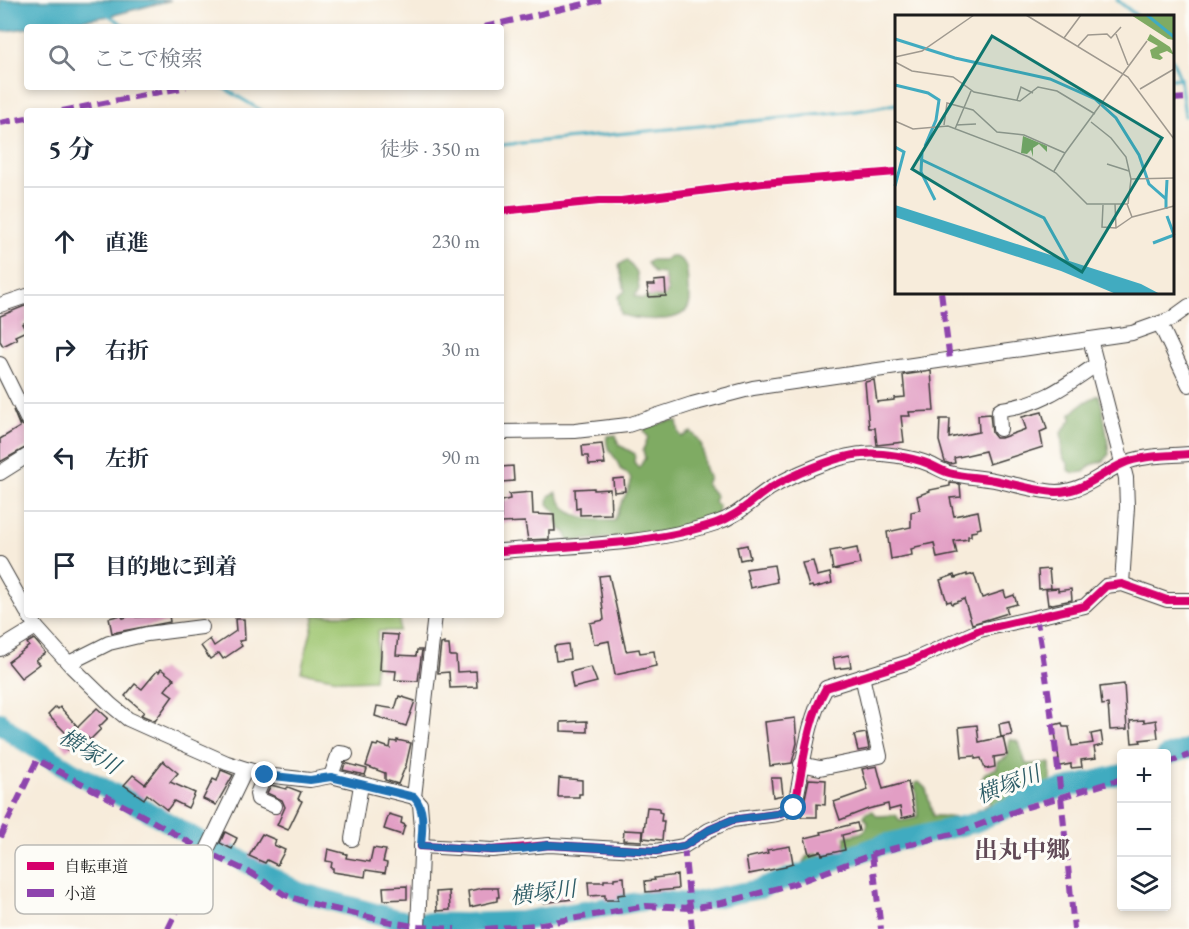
<!DOCTYPE html>
<html lang="ja">
<head>
<meta charset="utf-8">
<style>
  body { margin:0; font-family:"EB Garamond","Noto Serif JP",serif; background:#f2f2f3; color:#1f2937 }
  .controls { position:absolute; right:18px; bottom:18px; display:grid; overflow:hidden; border-radius:6px; box-shadow:0 3px 9px #0003 }
  .controls button { width:54px; height:54px; display:grid; place-items:center; padding:0; border:0; border-bottom:2px solid #e0e1e3; background:#fff; color:#1f2937; font:30px sans-serif }
  .stop { position:absolute; width:18px; height:18px; margin:-14px; border:4px solid #1f6fb2; border-radius:50%; background:#fff }
  .stop.end { background:#1f6fb2; border-color:#fff; box-shadow:0 2px 6px #0008 }
  .list { margin:0; padding:0; list-style:none }
  h2 { display:flex; justify-content:space-between; align-items:center; height:78px; margin:0; padding:0 24px; font-size:26px }
  h2 small { font-size:20px; font-weight:400; color:#747a83 }
  .list li { display:grid; grid-template-columns:39px 1fr auto; gap:18px; align-items:center; box-sizing:border-box; height:108px; padding:0 24px; border-top:2px solid #e0e1e3 }
  .list b { display:block; font-size:22px; white-space:nowrap }
  .list em { font-size:20px; font-style:normal; color:#747a83 }
  .icon { flex:none; width:33px; height:33px; fill:none; stroke:currentColor; stroke-width:2; stroke-linecap:round; stroke-linejoin:round }
  .map { position:relative; flex:none; width:1189px; height:929px; overflow:hidden }
  .search { position:absolute; background:#fff; box-shadow:0 3px 9px #0003; left:24px; top:24px; width:480px; height:66px; display:flex; align-items:center; gap:15px; box-sizing:border-box; padding:0 21px; border-radius:6px; color:#747a83; font-size:22px }
  .panel { position:absolute; background:#fff; box-shadow:0 3px 9px #0003; left:24px; top:108px; width:480px; height:510px; border-radius:6px }
  .map>svg:first-child { display:block }
  .green { fill:#9fc671; stroke:#5e7146; stroke-width:1.5 }
  .forest { fill:#7fab63; stroke:#4e6440; stroke-width:1.5 }
  .water { fill:#41abc0; stroke:#2e646e; stroke-width:1.5 }
  .lines { fill:none; stroke-linecap:round; stroke-linejoin:round }
  .stream { stroke:#41abc0; stroke-width:3 }
  .river { stroke:#41abc0; stroke-width:20 }
  .building { fill:#e29ec4 }
  .minor-casing { stroke:#3d3b39; stroke-width:16 }
  .minor { stroke:#fff; stroke-width:14 }
  .quiet { stroke:#8e44ad; stroke-width:6; stroke-dasharray:12 6; stroke-linecap:butt }
  .cycleway-casing { stroke:#fdfcf7; stroke-width:11 }
  .cycleway { stroke:#d6006c; stroke-width:8 }
  .route { stroke:#1f6fb2; stroke-width:8 }
  .labels { text-anchor:middle; stroke-width:6; stroke-linejoin:round; paint-order:stroke }
  .water-label { font-size:22px; font-style:italic; fill:#2d5c66; stroke:#fdfcf7 }
  .quarter-label { font-size:24px; font-weight:bold; fill:#614a57; stroke:#fdfcf7 }
  .inset-river { fill:none; stroke:#41abc0; stroke-width:3 }
  .inset-road { fill:none; stroke:#9f998f; stroke-width:1.5 }
  .view { fill:#0f766e; fill-opacity:0.15; stroke:#0f766e; stroke-width:3 }
  .inset-edge { fill:none; stroke:#1c1c1c; stroke-width:3 }
  .key { fill:#fdfcf7; stroke:#bab9b5; stroke-width:1.5 }
  .key-label { font-size:16px; fill:#1c1c1c }
</style>
</head>
<body>
<div class="map">
<svg width="1189" height="929" viewBox="0 0 1189 929">
  <rect width="100%" height="100%" fill="#fdfcf7"/>
  <filter id="ink" filterUnits="userSpaceOnUse"><feTurbulence type="fractalNoise" baseFrequency=".0167" numOctaves="2"/><feDisplacementMap in="SourceGraphic" scale="12" xChannelSelector="R" yChannelSelector="G"/><feConvolveMatrix kernelMatrix="1 2 1 2 8 2 1 2 1" color-interpolation-filters="sRGB"/></filter>
  <filter id="wash" filterUnits="userSpaceOnUse"><feTurbulence type="fractalNoise" baseFrequency=".008" numOctaves="4" result="noise"/><feDisplacementMap in="SourceGraphic" scale="24" xChannelSelector="R" yChannelSelector="G"/><feGaussianBlur stdDeviation="1.35" result="paint"/><feColorMatrix in="noise" values="0 0 0 0 0 0 0 0 0 0 0 0 0 0 0 0 0 1.4 0 .05"/><feComposite in="paint" operator="in"/></filter>
  <g filter="url(#wash)">
    <rect width="100%" height="100%" fill="#f7ecdb"/>
    <!-- green -->
    <polygon class="green" points="315,615 400,615 399,631 378,631 374,680 349,681 301,672"/>
    <!-- forest -->
    <g class="forest">
      <path d="M670 256C690 258 687 273 688 289 688 292 690 295 690 298 691 321 659 320 644 319 635 318 628 318 621 314L618 297 625 291 619 265 627 260 637 273 639 289 635 296 642 299 652 295 661 298 668 292 664 274 654 273 647 263 651 260H664Z"/>
      <path d="M1099 395C1105 415 1107 434 1109 454L1104 461 1091 465 1084 472 1074 473 1068 470V463C1056 453 1065 447 1061 433L1071 420V414C1080 404 1088 400 1099 395Z"/>
      <path d="M669 421H677L679 433 682 437 691 432C711 448 697 459 709 477L706 484 716 496 714 502 719 506 718 515C703 520 690 526 675 530 640 537 603 538 568 542L566 532 560 529 557 521 558 515 548 504 549 496 556 492C568 522 587 519 614 521 617 515 619 508 622 502 628 488 640 479 620 469 617 455 604 451 607 436L616 435 619 445 635 454 634 462 639 468 645 458 643 450 648 437 644 431 646 427Z"/>
      <path d="M1010 739 1019 742 1026 764 1050 763 1051 784 1046 795 1018 806 1005 804 968 821 893 837C880 841 873 851 861 857 847 864 830 865 816 873L811 874 803 870V862L807 856 816 854 823 856 844 852 845 837C856 833 866 836 868 822L864 817 865 813 873 811 877 816 896 815 900 821 912 819 918 816 915 783 919 782 926 789 933 816C942 815 949 818 958 818 969 817 980 809 990 804L982 778 985 773 997 768 998 762 1007 757Z"/>
    </g>
    <!-- water -->
    <polygon class="water" points="0,0 171,0 110,16 0,32"/>
    <g class="lines">
      <!-- stream -->
      <g class="stream">
        <polyline points="1117,0 1137,16"/>
        <polyline points="108,15 127,27"/>
        <polyline points="1172,59 1180,78 1185,116"/>
        <polyline points="1172,79 1180,78"/>
        <polyline points="222,87 262,111"/>
        <polyline points="501,145 857,111 896,104"/>
      </g>
      <!-- river -->
      <g class="river">
        <polyline points="0,722 16,736 70,770 146,810 213,848 236,857 299,892 393,918 415,922 464,923 520,921 650,900 688,903 759,889 884,844 974,823 1037,795 1122,774"/>
        <polyline points="1166,756 1189,748"/>
      </g>
    </g>
    <g id="blocks">
      <!-- building -->
      <g class="building">
        <polygon points="665,280 666,296 649,297 647,285 655,285 654,281"/>
        <polygon points="27,305 27,322 22,324 26,331 15,336 17,339 3,346 0,341 0,316"/>
        <polygon points="931,371 934,411 909,412 910,416 901,416 904,442 877,445 875,428 869,428 865,382 874,380 877,402 894,400 894,398 905,397 903,375"/>
        <polygon points="13,410 19,423 27,428 27,447 0,462 0,439 20,427"/>
        <polygon points="1042,412 1047,429 1040,432 1043,447 989,464 985,451 954,458 955,463 950,464 945,462 939,441 940,419 950,419 949,438 979,432 978,415 990,414 992,433 996,438 1001,438 1026,429 1022,417"/>
        <polygon points="602,444 605,464 589,465 588,456 583,456 582,446"/>
        <polygon points="513,466 514,481 501,482 501,467"/>
        <polygon points="624,478 625,491 614,492 613,479"/>
        <polygon points="950,483 960,484 961,497 950,498 954,516 978,511 981,528 977,529 977,531 971,532 971,536 968,536 968,539 954,541 957,554 937,558 934,543 915,547 915,548 911,549 912,555 891,559 887,532 911,527 911,512 920,510 917,496 930,491 930,490 950,486"/>
        <polygon points="594,488 594,490 610,489 611,514 580,515 580,508 576,509 575,489"/>
        <polygon points="532,492 533,514 554,515 555,531 549,531 549,539 528,540 525,522 501,523 501,501 510,499 509,494"/>
        <polygon points="747,545 750,558 740,560 737,547"/>
        <polygon points="857,548 860,564 833,570 830,551 841,549 842,551"/>
        <polygon points="813,561 817,576 830,573 832,583 813,588 812,586 809,587 802,563"/>
        <polygon points="774,565 777,582 750,588 746,569"/>
        <polygon points="1049,569 1051,588 1039,589 1038,570"/>
        <polygon points="967,574 967,576 974,574 982,598 1004,591 1006,598 1014,595 1017,604 1006,607 1008,613 972,624 964,599 952,604 951,601 947,602 940,580 954,575 955,578"/>
        <polygon points="609,575 626,651 639,649 640,653 654,651 656,666 615,675 609,641 594,644 590,623 604,620 599,576"/>
        <polygon points="1058,588 1058,591 1071,589 1072,600 1048,605 1046,589"/>
        <polygon points="121,615 123,618 133,615 136,617 169,615 170,622 112,633 109,618"/>
        <polygon points="235,619 244,619 245,640 239,641 242,646 223,659 219,653 210,659 201,646 210,639 214,646 236,631"/>
        <polygon points="382,634 398,635 396,655 416,656 417,650 422,650 418,681 395,680 396,671 380,670"/>
        <polygon points="34,639 46,653 36,660 40,664 21,678 8,662 29,646 27,643"/>
        <polygon points="444,643 444,645 449,645 450,656 456,656 457,672 476,671 477,687 450,688 449,672 438,673 438,670 441,644"/>
        <polygon points="568,644 570,659 556,661 554,646"/>
        <polygon points="849,655 851,667 835,669 833,658"/>
        <polygon points="591,667 597,682 573,688 570,672"/>
        <polygon points="161,669 174,679 165,690 173,696 155,721 141,715 144,712 125,696 135,684 142,689 157,671 159,672"/>
        <polygon points="1124,684 1127,729 1110,730 1108,704 1102,705 1100,687"/>
        <polygon points="399,696 415,701 406,726 375,716 377,706 395,709"/>
        <polygon points="56,707 58,709 60,707 78,727 97,708 108,718 99,727 101,729 90,740 87,737 66,750 61,742 70,737 48,715"/>
        <polygon points="795,718 797,743 792,763 770,766 765,722"/>
        <polygon points="1144,720 1144,722 1156,720 1158,738 1140,740 1141,742 1132,743 1130,721"/>
        <polygon points="587,721 587,732 561,731 561,722"/>
        <polygon points="1009,722 1012,735 1001,737 999,724"/>
        <polygon points="1062,723 1063,727 1069,727 1072,746 1093,743 1091,734 1101,732 1103,745 1094,747 1096,758 1081,760 1082,767 1071,768 1071,764 1060,766 1054,725"/>
        <polygon points="977,725 979,742 1003,737 1007,755 994,757 995,767 985,769 981,758 975,759 975,756 962,757 959,727"/>
        <polygon points="866,733 869,749 858,751 854,735"/>
        <polygon points="397,740 411,743 406,765 398,784 385,780 385,773 366,766 373,745 377,746 378,744 390,748 391,741 397,742"/>
        <polygon points="163,761 178,773 170,782 195,793 188,808 174,801 167,810 147,794 144,799 124,785 133,775 145,784"/>
        <polygon points="345,763 367,769 365,775 343,770"/>
        <polygon points="877,766 883,789 908,782 915,815 902,818 900,807 889,810 888,804 868,809 840,820 834,802 868,790 862,769"/>
        <polygon points="221,770 233,775 216,805 203,799 213,779 217,781"/>
        <polygon points="559,778 582,780 582,794 579,794 579,797 558,797"/>
        <polygon points="771,778 781,778 783,795 773,797"/>
        <polygon points="809,779 826,780 825,805 817,804 817,817 801,817"/>
        <polygon points="271,785 286,789 288,787 301,792 298,799 302,801 288,830 277,825 285,807 282,800 267,793"/>
        <polygon points="647,807 659,808 659,812 662,813 661,821 664,821 662,840 643,838"/>
        <polygon points="389,814 402,818 401,823 405,825 402,835 384,829"/>
        <polygon points="857,823 859,831 842,835 845,850 822,855 821,851 809,854 805,838 822,834 821,832"/>
        <polygon points="624,830 643,831 642,841 623,840"/>
        <polygon points="225,832 237,838 232,849 220,843"/>
        <polygon points="262,834 276,840 274,845 285,850 277,865 267,860 265,863 249,856"/>
        <polygon points="790,846 793,863 786,865 786,867 749,874 746,858 768,853 767,850"/>
        <polygon points="373,848 386,850 383,862 387,863 385,873 366,870 365,877 333,872 333,868 331,868 332,862 326,861 328,849 347,854 346,858 370,862"/>
        <polygon points="677,875 678,889 646,892 645,881 655,880 654,878"/>
        <polygon points="624,877 625,894 618,895 618,900 605,900 605,895 589,896 588,882 604,882 604,880 614,880 614,878"/>
        <polygon points="570,885 572,899 543,903 543,901 540,901 539,890"/>
        <polygon points="407,886 407,899 384,900 383,887"/>
        <polygon points="483,888 498,888 499,897 497,897 497,901 470,907 468,891"/>
        <polygon points="449,891 450,910 437,911 436,892"/>
      </g>
    </g>
  </g>
  <g filter="url(#ink)">
    <use href="#blocks" fill-opacity="0" stroke="#3d3b39" stroke-width="1.5"/>
    <g class="lines">
      <defs>
        <g id="minor">
          <polyline points="0,305 27,296"/>
          <polyline points="1160,324 1189,385"/>
          <polyline points="1090,339 1126,478 1127,507 1122,584"/>
          <polyline points="0,364 27,419"/>
          <path d="M1000 429 999 411 1002 409C1042 404 1065 386 1097 364"/>
          <polyline points="501,432 575,431 628,425 692,404 753,388 1132,333 1171,319 1189,306"/>
          <polyline points="0,473 27,456"/>
          <path d="M501 551C570 546 651 545 716 523 738 516 751 501 769 489 792 475 836 456 862 454 880 452 912 457 929 464 936 467 942 471 949 473 964 477 979 477 994 480 1014 484 1036 491 1056 492 1083 492 1100 474 1122 464 1142 455 1168 456 1189 454"/>
          <polyline points="0,564 27,612"/>
          <polyline points="29,615 36,627 72,667 111,705 128,719 157,732 227,763 265,775 310,780 331,776 414,797"/>
          <polyline points="0,649 36,627"/>
          <polyline points="69,663 109,643 147,634 202,627"/>
          <polyline points="801,764 820,768 880,756 862,676"/>
          <polyline points="265,775 257,794 258,799 275,806"/>
          <polyline points="331,776 339,753 346,754"/>
          <polyline points="352,839 361,785"/>
          <path d="M421 846 492 850 549 845 656 851 684 846 709 830 732 820 777 814 794 808C804 767 805 725 826 688L909 662 980 630 1085 606 1106 586 1122 584 1167 600H1189"/>
          <polyline points="206,852 246,769"/>
          <polyline points="418,929 422,829 420,804 414,797 435,615"/>
        </g>
      </defs>
      <!-- minor casing -->
      <use href="#minor" class="minor-casing"/>
      <!-- minor -->
      <use href="#minor" class="minor"/>
      <!-- quiet -->
      <g class="quiet">
        <polyline points="484,27 601,0"/>
        <polyline points="1172,99 1189,98"/>
        <polyline points="62,111 186,87"/>
        <polyline points="0,123 27,118"/>
        <polyline points="941,292 950,360"/>
        <path d="M1036 617C1055 720 1064 825 1074 929"/>
        <polyline points="1166,763 1189,755"/>
        <polyline points="0,837 37,760 149,819 206,852 251,873 285,895 309,903 386,921 418,927 455,929"/>
        <polyline points="684,846 692,929"/>
        <polyline points="872,854 881,929"/>
        <polyline points="168,929 206,852"/>
        <polyline points="485,929 536,925 646,906 690,908 722,903 793,884 879,852 960,832 1027,807 1122,779"/>
      </g>
      <defs>
        <g id="cycleway">
          <polyline points="501,211 599,201 621,201 763,183 896,172"/>
          <path d="M501 551C570 546 651 545 716 523 738 516 751 501 769 489 792 475 836 456 862 454 880 452 912 457 929 464 936 467 942 471 949 473 964 477 979 477 994 480 1014 484 1036 491 1056 492 1083 492 1100 474 1122 464 1142 455 1168 456 1189 454"/>
          <path d="M421 846 492 850 549 845 656 851 684 846 709 830 732 820 777 814 794 808C804 767 805 725 826 688L909 662 980 630 1085 606 1106 586 1122 584 1167 600H1189"/>
        </g>
      </defs>
      <!-- cycleway casing -->
      <use href="#cycleway" class="cycleway-casing"/>
      <!-- cycleway -->
      <use href="#cycleway" class="cycleway"/>
    </g>
  </g>
  <g class="lines" filter="url(#ink)">
    <!-- route -->
    <path class="route" d="M265 775 310 780 331 777 414 797C426 810 422 830 421 846L492 850 521 849 549 845 656 851 684 846 709 830 732 820 777 814 794 808"/>
  </g>
  <g class="labels">
    <!-- water labels -->
    <g class="water-label">
      <text transform="translate(90 751) rotate(31)" y="8">横塚川</text>
      <text transform="translate(1008 784) rotate(-21)" y="8">横塚川</text>
      <text transform="translate(543 892) rotate(-7)" y="8">横塚川</text>
    </g>
    <!-- quarter labels -->
    <g class="quarter-label">
      <text x="1022" y="858">出丸中郷</text>
    </g>
  </g>
  <!-- overview -->
  <g transform="translate(895 15)">
    <rect width="279" height="279" fill="#f7ecdb"/>
    <path d="M236 0H279V25L273 24ZM255 19 275 32 279 40 272 36 264 39 268 43 265 45 257 43 255 35 263 31 252 25ZM128 121 152 131V137L144 129 138 133V142L136 135 132 139 126 138Z" fill="#7fab63"/>
    <path d="M0 190 246 269 265 279H221L166 256 0 202Z" fill="#41abc0"/>
    <path class="inset-river" d="M252 0 279 22M0 24 60 43 155 64 200 84 221 103 244 140 254 169 271 184V194M0 70 33 78 44 85 41 105 30 131M0 132 9 137 0 171M27 138 26 157 40 185M25 144 149 203 173 246M271 184 272 165M272 201 279 220M258 228 279 220"/>
    <path class="inset-road" d="M131 0 233 62 279 124M221 19 233 50M169 23 186 0M183 31 193 20 212 19 216 23 226 12M0 42 27 36 79 0M0 47 17 56 58 62 79 77 125 86 143 72 162 76 200 99M245 74 279 54M122 85 126 72 138 78M0 106 18 114 53 111 134 142 161 158 192 189H232L237 202 279 191M196 107 216 123 231 142 236 164 233 189M49 110 52 88 78 95 102 117 129 120 170 138 252 26M61 110 81 109M60 114 76 76M212 149 234 156M159 156 170 138M236 164 279 163M220 189 221 213M208 190 207 212 221 213 237 202"/>
    <path class="view" d="M97 21 267 123 187 257 17 154Z"/>
    <rect width="279" height="279" class="inset-edge"/>
  </g>
  <!-- legend -->
  <rect x="15" y="845" width="198" height="69" rx="9" class="key"/>
  <rect x="27" y="862" width="27" height="8" fill="#d6006c"/>
  <rect x="27" y="889" width="27" height="8" fill="#8e44ad"/>
  <g class="key-label">
    <text x="64" y="872">自転車道</text>
    <text x="64" y="899">小道</text>
  </g>
</svg>
<div class="controls">
<button>+</button>
<button>−</button>
<button><svg class="icon" aria-label="layers" viewBox="0 0 24 24"><path d="M12 4l9 5-9 5-9-5zM3 14l9 5 9-5"/></svg></button>
</div>
<div class="stop" style="left:794px;top:808px"></div>
<div class="stop end" style="left:265px;top:775px"></div>
<div class="search"><svg class="icon" aria-label="search" viewBox="0 0 24 24"><circle cx="10" cy="10" r="6"/><path d="M15 15l6 6"/></svg>ここで検索</div>
<section class="panel">
<h2>5 分<small>徒歩 · 350 m</small></h2>
<ul class="list">
<li><svg class="icon" aria-label="ahead" viewBox="0 0 24 24"><path d="M12 20V5M6 11l6-6 6 6"/></svg><div><b>直進</b></div><em>230 m</em></li>
<li><svg class="icon" aria-label="right" viewBox="0 0 24 24"><path d="M7 20v-9h11M14 6l5 5-5 5"/></svg><div><b>右折</b></div><em>30 m</em></li>
<li><svg class="icon" aria-label="left" viewBox="0 0 24 24"><path d="M17 20v-9H6M10 6l-5 5 5 5"/></svg><div><b>左折</b></div><em>90 m</em></li>
<li><svg class="icon" aria-label="arrive" viewBox="0 0 24 24"><path d="M6 21V4h12l-3 4 3 4H6"/></svg><div><b>目的地に到着</b></div></li>
</ul>
</section>
</div>
</body>
</html>
